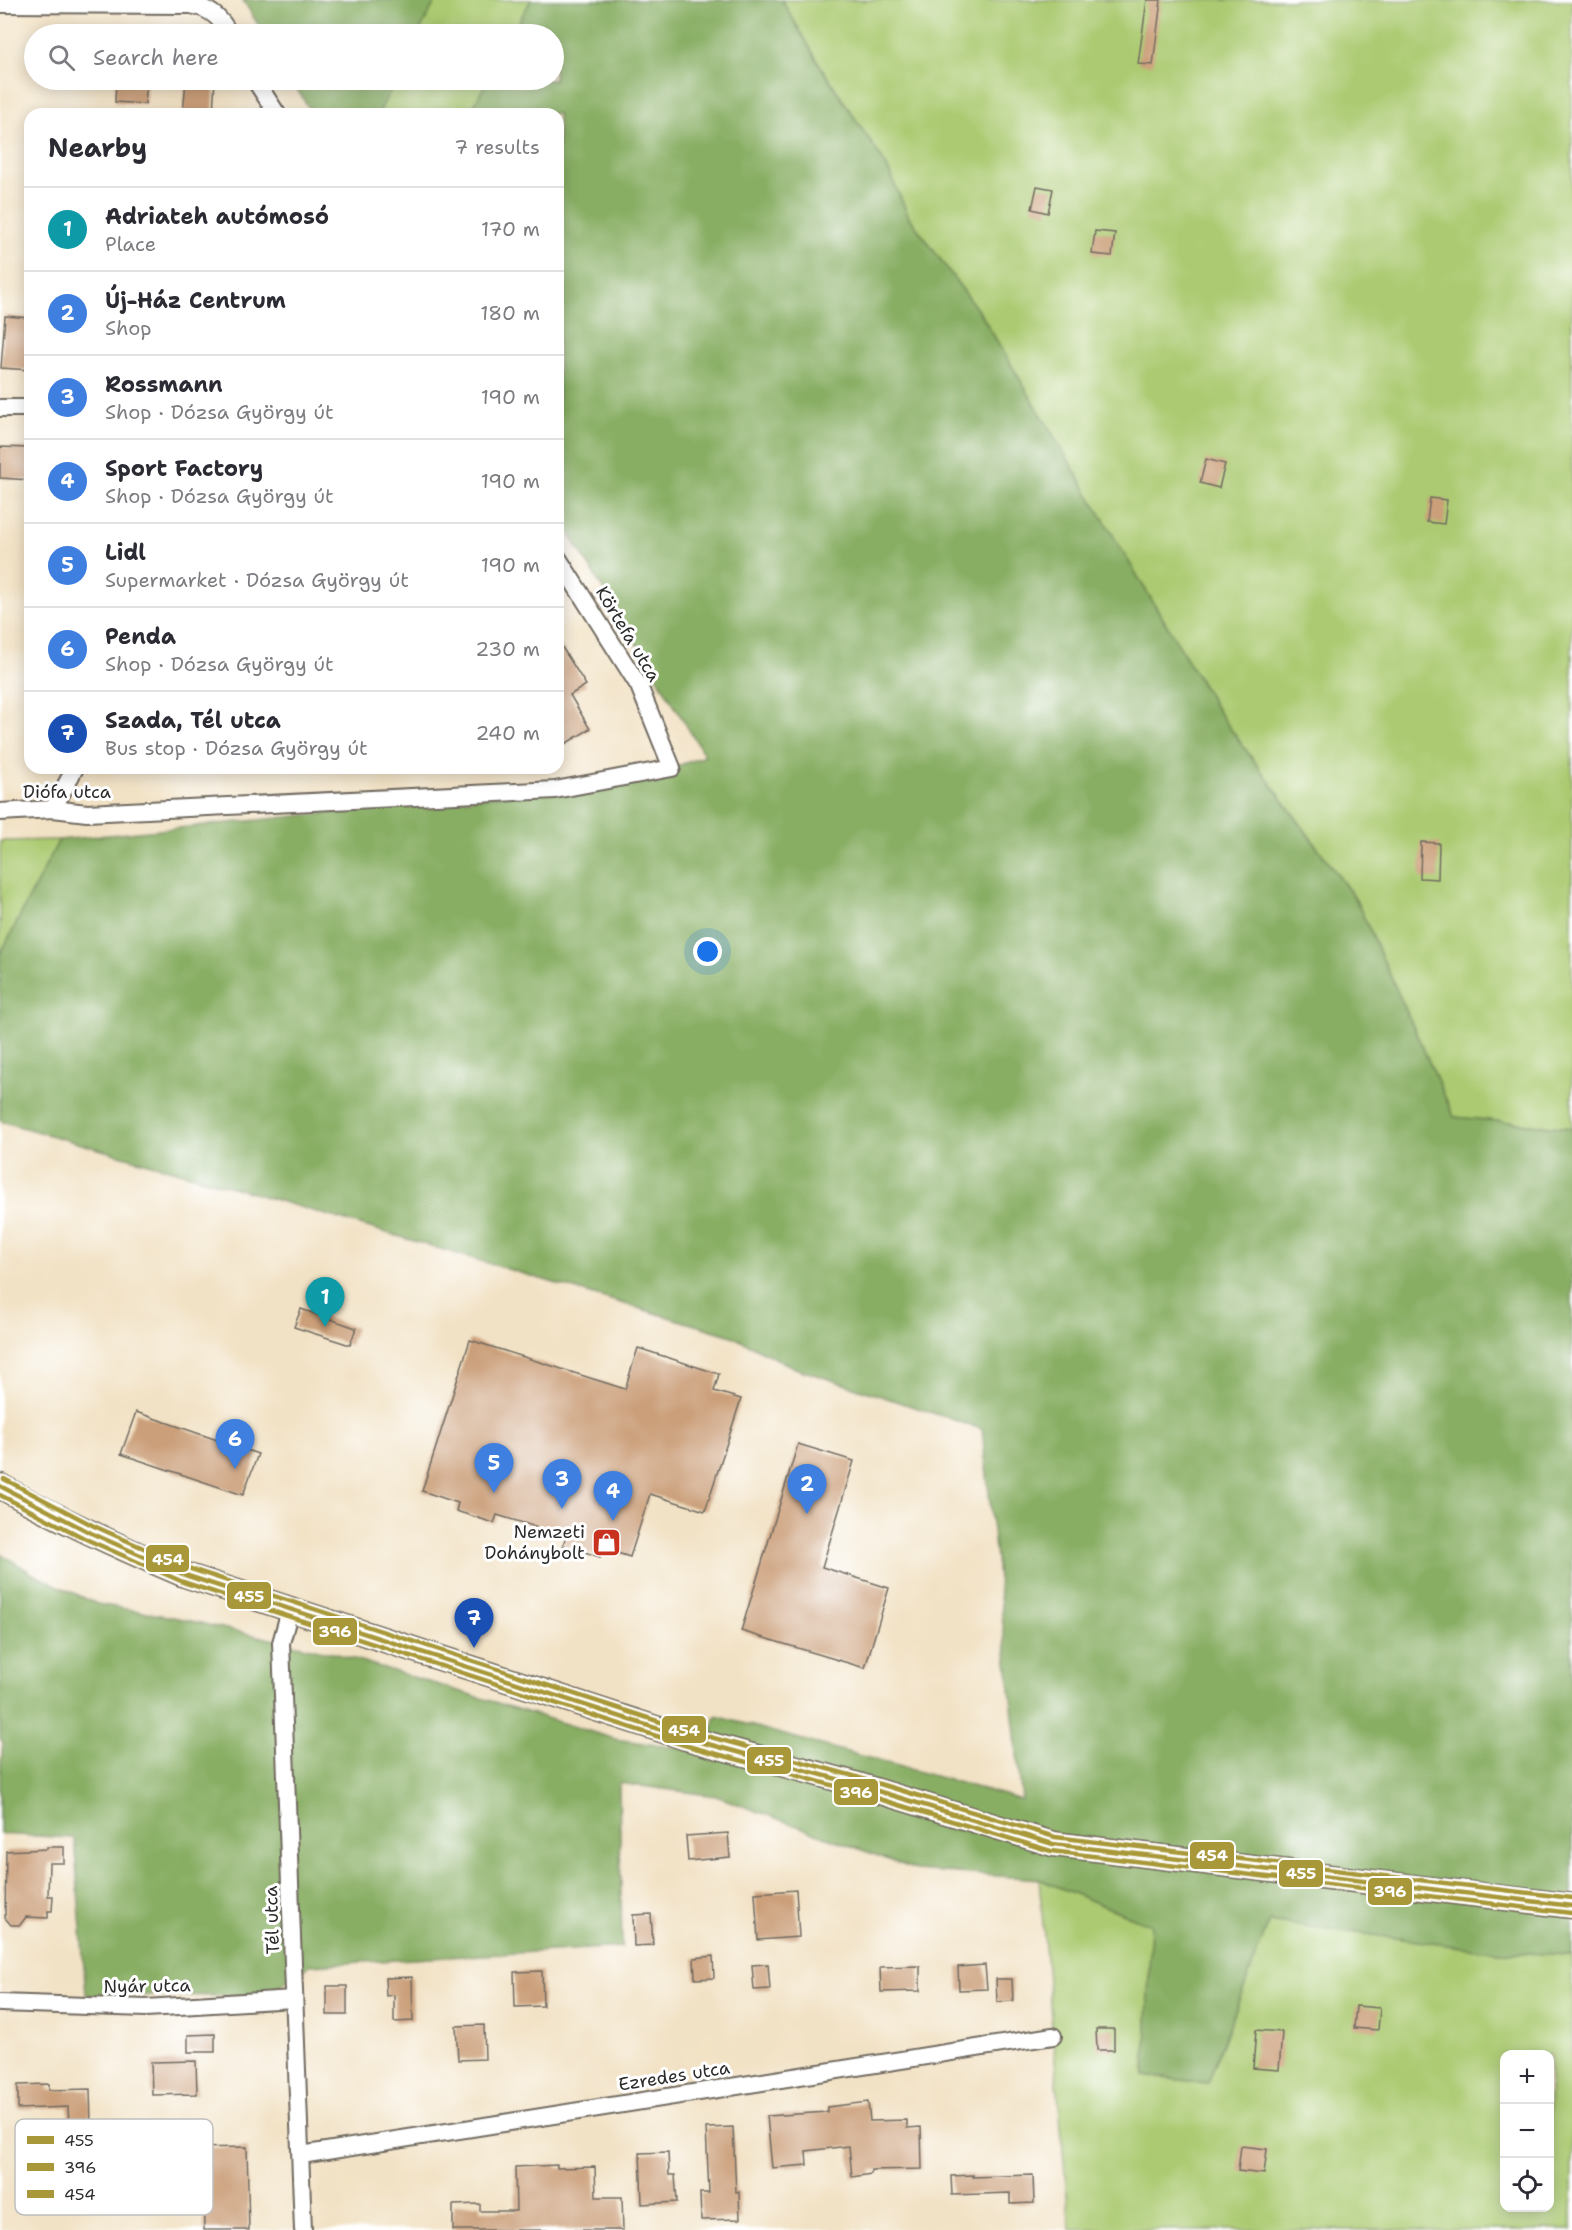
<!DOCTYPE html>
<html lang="en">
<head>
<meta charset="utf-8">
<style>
  body { margin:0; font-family:"Shantell Sans",sans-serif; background:#f7f7f7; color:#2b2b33 }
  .controls { position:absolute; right:18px; bottom:18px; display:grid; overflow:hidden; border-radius:12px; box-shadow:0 3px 15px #0003 }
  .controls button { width:54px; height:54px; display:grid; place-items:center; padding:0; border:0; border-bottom:2px solid #e1e1e2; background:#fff; color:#2b2b33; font:30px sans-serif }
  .you { position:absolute; left:708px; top:952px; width:21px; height:21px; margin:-15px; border:4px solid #fff; border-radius:50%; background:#1a73e8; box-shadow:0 0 0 9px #1a73e833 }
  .badge { display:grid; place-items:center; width:39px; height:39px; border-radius:50%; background:#db2777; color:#fff; font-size:20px; font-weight:700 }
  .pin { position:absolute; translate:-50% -50px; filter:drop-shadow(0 2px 3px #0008) }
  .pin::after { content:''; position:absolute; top:32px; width:21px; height:18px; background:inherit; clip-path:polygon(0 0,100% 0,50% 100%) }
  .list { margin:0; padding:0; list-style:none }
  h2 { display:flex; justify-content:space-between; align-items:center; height:78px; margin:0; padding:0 24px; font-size:26px }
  h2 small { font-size:20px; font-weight:400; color:#7c7c81 }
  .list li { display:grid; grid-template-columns:39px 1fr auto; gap:18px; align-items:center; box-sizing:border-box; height:84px; padding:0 24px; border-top:2px solid #e1e1e2 }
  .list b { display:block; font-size:22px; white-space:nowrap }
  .list p { margin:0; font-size:20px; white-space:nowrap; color:#7c7c81 }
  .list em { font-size:20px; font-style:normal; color:#7c7c81 }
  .icon { flex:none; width:33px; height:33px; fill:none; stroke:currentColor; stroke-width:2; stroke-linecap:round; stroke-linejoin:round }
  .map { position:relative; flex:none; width:1572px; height:2230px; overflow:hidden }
  .search { position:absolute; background:#fff; box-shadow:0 3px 15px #0003; left:24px; top:24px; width:540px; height:66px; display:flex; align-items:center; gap:15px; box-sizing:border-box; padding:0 21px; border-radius:33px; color:#7c7c81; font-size:22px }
  .panel { position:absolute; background:#fff; box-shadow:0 3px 15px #0003; left:24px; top:108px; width:540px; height:666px; border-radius:18px }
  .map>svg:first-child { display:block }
  .green { fill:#abca71; stroke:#6b7a4e; stroke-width:1.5; fill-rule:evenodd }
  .forest { fill:#88ae63; stroke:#5a6c47; stroke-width:1.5 }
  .building { fill:#cb9f79 }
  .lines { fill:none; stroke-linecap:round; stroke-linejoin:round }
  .street-casing { stroke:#716b61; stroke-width:20 }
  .secondary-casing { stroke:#716b61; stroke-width:27 }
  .street { stroke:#fff; stroke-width:16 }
  .secondary { stroke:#fae7c3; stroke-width:24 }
  .bus-1-casing { stroke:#fff; stroke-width:9 }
  .bus-2-casing { stroke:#fff; stroke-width:9 }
  .bus-3-casing { stroke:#fff; stroke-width:9 }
  .bus-1 { stroke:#a89839; stroke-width:4.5 }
  .bus-2 { stroke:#a89839; stroke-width:4.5 }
  .bus-3 { stroke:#a89839; stroke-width:4.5 }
  .labels { text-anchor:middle; stroke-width:6; stroke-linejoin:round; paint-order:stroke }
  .street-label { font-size:18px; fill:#2b2b2b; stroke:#fff }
  .poi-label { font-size:18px; fill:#2b2b2b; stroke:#fff; text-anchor:end }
  .key { fill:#fff; stroke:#bfbfbf; stroke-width:1.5 }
  .key-label { font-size:16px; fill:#2b2b2b }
  .line-badge { stroke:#fff; stroke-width:2 }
  .badge-label { font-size:16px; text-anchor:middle; font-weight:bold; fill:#fff }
</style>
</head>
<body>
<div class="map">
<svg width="1572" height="2230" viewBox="0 0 1572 2230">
  <rect width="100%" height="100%" fill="#fff"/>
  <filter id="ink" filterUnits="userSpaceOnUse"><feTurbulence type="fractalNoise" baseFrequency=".0167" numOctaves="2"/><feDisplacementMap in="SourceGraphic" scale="12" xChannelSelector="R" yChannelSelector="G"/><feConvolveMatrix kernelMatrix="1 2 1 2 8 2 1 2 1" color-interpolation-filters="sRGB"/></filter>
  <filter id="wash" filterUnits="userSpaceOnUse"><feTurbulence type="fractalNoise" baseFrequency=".008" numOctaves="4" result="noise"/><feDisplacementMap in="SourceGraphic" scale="24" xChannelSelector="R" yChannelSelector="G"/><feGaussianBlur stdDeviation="1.35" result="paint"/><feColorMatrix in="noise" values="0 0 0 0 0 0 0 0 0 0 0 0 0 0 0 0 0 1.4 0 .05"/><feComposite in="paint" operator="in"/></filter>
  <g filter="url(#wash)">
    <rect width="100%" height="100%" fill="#f2e2c5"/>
    <!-- green -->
    <g class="green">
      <polygon points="436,0 531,0 512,34 418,34"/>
      <polygon points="782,0 1572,0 1572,1128 1454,1117 1356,900 1221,716 982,316 909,217 886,165 821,67"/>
      <polygon points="396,80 488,80 469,114 378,114"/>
      <polygon points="59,840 0,955 0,841"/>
      <path d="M1039 1879 1151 1925 1145 2076 1208 2083 1269 1921 1500 1952 1572 1955V2230H1070ZM1504 2054H1550V2208H1504Z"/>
    </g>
    <!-- forest -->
    <g class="forest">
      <polygon points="243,0 436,0 418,34 264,34"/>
      <polygon points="531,0 782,0 821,67 886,165 909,217 982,316 1221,716 1356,900 1454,1117 1572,1128 1572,1955 1500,1952 1269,1921 1208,2083 1145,2076 1151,1925 1039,1879 916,1870 716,1796 619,1783 622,1947 310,1965 266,1996 86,1995 74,1838 0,1834 0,1775 3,1742 0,1739 0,1553 33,1574 97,1604 178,1618 341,1655 615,1739 706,1752 716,1716 1022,1800 982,1429 795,1368 732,1336 246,1191 0,1121 0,955 59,840 555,790 672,768 705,756 558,515 558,114 469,114 488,80 554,80 554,34 512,34"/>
      <polygon points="291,80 396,80 378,114 313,114"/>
    </g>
    <g id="blocks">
      <!-- building -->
      <g class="building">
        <polygon points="1147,0 1161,0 1153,65 1138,64"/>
        <polygon points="116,80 147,80 145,104 115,102"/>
        <polygon points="186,80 215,80 213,114 183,114"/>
        <polygon points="1037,186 1053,189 1048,213 1032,209"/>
        <polygon points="1095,231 1115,233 1112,256 1092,254"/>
        <polygon points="5,316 30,318 30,370 1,368"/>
        <polygon points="0,447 30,448 30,480 0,478"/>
        <polygon points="1206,459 1225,464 1219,488 1200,483"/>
        <polygon points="1430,498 1447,500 1444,524 1427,522"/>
        <polygon points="558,641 586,685 570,695 590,729 565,744 558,732"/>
        <polygon points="1421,842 1439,843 1438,879 1420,878"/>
        <polygon points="301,1309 356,1328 350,1345 294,1327"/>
        <polygon points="470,1340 625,1389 638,1348 719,1374 714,1391 741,1399 705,1511 650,1494 630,1557 602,1548 600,1557 563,1545 566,1536 497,1515 494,1523 456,1511 458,1503 422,1491"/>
        <polygon points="136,1412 258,1454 243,1495 121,1454"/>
        <polygon points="798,1444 854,1461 822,1567 889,1588 865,1668 741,1631"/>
        <polygon points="728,1833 730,1857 688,1861 686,1836"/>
        <polygon points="47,1847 64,1847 64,1863 49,1863 48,1896 53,1896 52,1911 48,1911 48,1918 26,1917 20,1925 11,1925 5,1918 6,1851 47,1849"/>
        <polygon points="796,1890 799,1937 758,1940 755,1893"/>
        <polygon points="651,1914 653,1945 634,1946 633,1915"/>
        <polygon points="713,1956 714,1978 695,1979 694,1958"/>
        <polygon points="768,1964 770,1989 754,1990 752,1965"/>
        <polygon points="985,1965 987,1989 959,1990 958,1967"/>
        <polygon points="920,1966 920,1991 881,1992 880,1967"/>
        <polygon points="542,1971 543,2006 515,2007 514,1972"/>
        <polygon points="412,1977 413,2021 394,2022 394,1995 386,1996 385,1978"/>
        <polygon points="996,1979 1012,1979 1013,2001 997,2002"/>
        <rect x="327" y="1986" width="20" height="29"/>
        <polygon points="1356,2006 1380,2008 1378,2030 1354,2028"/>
        <polygon points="484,2025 485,2059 458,2060 456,2026"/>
        <polygon points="1096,2029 1114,2029 1114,2050 1097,2050"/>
        <polygon points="1256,2030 1282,2032 1279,2070 1253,2068"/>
        <polygon points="215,2034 215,2052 188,2052 188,2035"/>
        <polygon points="196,2061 197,2094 152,2095 151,2062"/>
        <polygon points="49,2084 49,2090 90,2089 91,2127 69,2127 68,2107 18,2109 18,2085"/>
        <polygon points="868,2102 870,2121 907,2120 907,2128 921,2127 922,2169 871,2170 871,2174 852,2177 849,2146 806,2151 807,2165 772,2168 767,2116 827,2112 827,2107"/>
        <polygon points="733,2127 736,2192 739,2192 740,2219 701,2220 700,2193 709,2193 706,2128"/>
        <polygon points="1241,2146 1267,2149 1264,2174 1238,2171"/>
        <polygon points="247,2147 249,2230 204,2230 203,2177 194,2177 193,2148"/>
        <polygon points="668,2152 669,2175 675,2175 677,2202 642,2204 640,2153"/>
        <polygon points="557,2165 557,2168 595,2167 596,2197 622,2197 623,2230 453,2230 453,2205 480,2204 480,2211 516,2211 515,2167"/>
        <polygon points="973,2175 973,2177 1033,2175 1034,2203 1010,2204 1010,2193 952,2195 951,2176"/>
      </g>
    </g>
  </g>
  <g filter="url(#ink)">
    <use href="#blocks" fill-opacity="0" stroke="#716b61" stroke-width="1.5"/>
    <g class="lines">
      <defs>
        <g id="street">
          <path d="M0 4 191 5C209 8 221 17 229 34"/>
          <polyline points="255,80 277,114"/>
          <polyline points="0,408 30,408"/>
          <polyline points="53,809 75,768"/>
          <polyline points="0,812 53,809 87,813 555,790 672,768 639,686 558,558"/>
          <polyline points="290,1610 281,1643 303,2230"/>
          <polyline points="0,2003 146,2008 294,1999"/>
          <polyline points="301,2155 1053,2036"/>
        </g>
        <path id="secondary" d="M0 1486C60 1520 121 1548 185 1575L686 1738 848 1782 1053 1844 1572 1906"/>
      </defs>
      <!-- street casing -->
      <use href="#street" class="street-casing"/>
      <!-- secondary casing -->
      <use href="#secondary" class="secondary-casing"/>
      <!-- street -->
      <use href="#street" class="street"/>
      <!-- secondary -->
      <use href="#secondary" class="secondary"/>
      <defs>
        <polyline id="bus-1" points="0,1486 91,1533 185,1575 686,1738 848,1782 1053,1844 1572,1906"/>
        <polyline id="bus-2" points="0,1495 88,1540 183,1582 684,1745 846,1789 1051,1851 1571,1913"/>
        <polyline id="bus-3" points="4,1479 94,1526 188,1568 688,1731 850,1775 1055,1837 1572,1898"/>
      </defs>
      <!-- bus-1 casing -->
      <use href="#bus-1" class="bus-1-casing"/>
      <!-- bus-2 casing -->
      <use href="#bus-2" class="bus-2-casing"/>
      <!-- bus-3 casing -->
      <use href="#bus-3" class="bus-3-casing"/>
      <!-- bus-1 -->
      <use href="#bus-1" class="bus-1"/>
      <!-- bus-2 -->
      <use href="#bus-2" class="bus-2"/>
      <!-- bus-3 -->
      <use href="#bus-3" class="bus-3"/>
    </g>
  </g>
  <!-- icons -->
  <defs>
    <symbol id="shop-square" viewBox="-11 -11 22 22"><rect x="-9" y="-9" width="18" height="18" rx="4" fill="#c8321e" stroke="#fff"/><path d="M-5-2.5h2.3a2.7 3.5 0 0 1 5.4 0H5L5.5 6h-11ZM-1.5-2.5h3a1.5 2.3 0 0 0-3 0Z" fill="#fff"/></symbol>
  </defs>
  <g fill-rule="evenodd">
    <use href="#shop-square" x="590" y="1526" width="33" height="33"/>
  </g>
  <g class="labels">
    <!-- street labels -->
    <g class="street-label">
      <text transform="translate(628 634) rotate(59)" y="6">Körtefa utca</text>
      <text x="67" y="798">Diófa utca</text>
      <text transform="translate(272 1920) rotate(-92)" y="6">Tél utca</text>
      <text transform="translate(147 1986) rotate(-1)" y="6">Nyár utca</text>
      <text transform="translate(674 2076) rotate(-9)" y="6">Ezredes utca</text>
    </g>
    <!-- poi labels -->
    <g class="poi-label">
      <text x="585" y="1538">Nemzeti<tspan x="585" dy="21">Dohánybolt</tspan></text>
    </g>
  </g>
  <!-- legend -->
  <rect x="15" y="2119" width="198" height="96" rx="9" class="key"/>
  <rect x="27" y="2136" width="27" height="8" fill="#a89839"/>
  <rect x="27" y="2163" width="27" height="8" fill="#a89839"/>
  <rect x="27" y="2190" width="27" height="8" fill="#a89839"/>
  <g class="key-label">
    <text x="64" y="2146">455</text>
    <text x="64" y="2173">396</text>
    <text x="64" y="2200">454</text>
  </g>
  <g class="line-badge">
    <rect x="145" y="1544" width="45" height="29" rx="6" fill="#a89839"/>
    <rect x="226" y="1581" width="46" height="29" rx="6" fill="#a89839"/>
    <rect x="312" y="1617" width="46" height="29" rx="6" fill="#a89839"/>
    <rect x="661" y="1715" width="46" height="29" rx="6" fill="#a89839"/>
    <rect x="746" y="1746" width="46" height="29" rx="6" fill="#a89839"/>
    <rect x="833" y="1778" width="46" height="28" rx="6" fill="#a89839"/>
    <rect x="1189" y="1841" width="46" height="29" rx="6" fill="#a89839"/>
    <rect x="1278" y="1859" width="46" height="29" rx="6" fill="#a89839"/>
    <rect x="1367" y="1877" width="46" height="29" rx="6" fill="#a89839"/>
  </g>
  <g class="badge-label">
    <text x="168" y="1565">454</text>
    <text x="249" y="1602">455</text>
    <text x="335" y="1637">396</text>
    <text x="684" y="1736">454</text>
    <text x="769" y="1766">455</text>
    <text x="856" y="1798">396</text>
    <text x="1212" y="1861">454</text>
    <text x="1301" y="1879">455</text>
    <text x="1390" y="1897">396</text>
  </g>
</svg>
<div class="controls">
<button>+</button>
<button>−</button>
<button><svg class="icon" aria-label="locate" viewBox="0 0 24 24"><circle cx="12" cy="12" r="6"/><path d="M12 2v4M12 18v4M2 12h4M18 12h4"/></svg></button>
</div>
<div class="you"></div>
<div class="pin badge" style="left:325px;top:1327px;background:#0f9aa8">1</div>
<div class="pin badge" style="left:807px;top:1514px;background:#3f7fe0">2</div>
<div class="pin badge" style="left:562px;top:1509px;background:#3f7fe0">3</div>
<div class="pin badge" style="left:613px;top:1521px;background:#3f7fe0">4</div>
<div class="pin badge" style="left:494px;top:1493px;background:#3f7fe0">5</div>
<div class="pin badge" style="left:235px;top:1469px;background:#3f7fe0">6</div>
<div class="pin badge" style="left:474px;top:1648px;background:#1a4fb4">7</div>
<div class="search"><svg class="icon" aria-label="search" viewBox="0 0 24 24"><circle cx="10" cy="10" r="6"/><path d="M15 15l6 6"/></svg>Search here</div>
<section class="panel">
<h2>Nearby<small>7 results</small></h2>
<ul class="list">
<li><span class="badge" style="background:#0f9aa8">1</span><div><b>Adriateh autómosó</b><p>Place</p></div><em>170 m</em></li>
<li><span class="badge" style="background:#3f7fe0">2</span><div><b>Új-Ház Centrum</b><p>Shop</p></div><em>180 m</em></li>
<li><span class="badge" style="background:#3f7fe0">3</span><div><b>Rossmann</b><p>Shop · Dózsa György út</p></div><em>190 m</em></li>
<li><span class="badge" style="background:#3f7fe0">4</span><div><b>Sport Factory</b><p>Shop · Dózsa György út</p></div><em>190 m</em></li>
<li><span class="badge" style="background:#3f7fe0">5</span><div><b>Lidl</b><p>Supermarket · Dózsa György út</p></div><em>190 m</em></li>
<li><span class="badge" style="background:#3f7fe0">6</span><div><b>Penda</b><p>Shop · Dózsa György út</p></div><em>230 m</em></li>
<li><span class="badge" style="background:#1a4fb4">7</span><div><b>Szada, Tél utca</b><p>Bus stop · Dózsa György út</p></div><em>240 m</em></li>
</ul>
</section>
</div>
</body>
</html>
